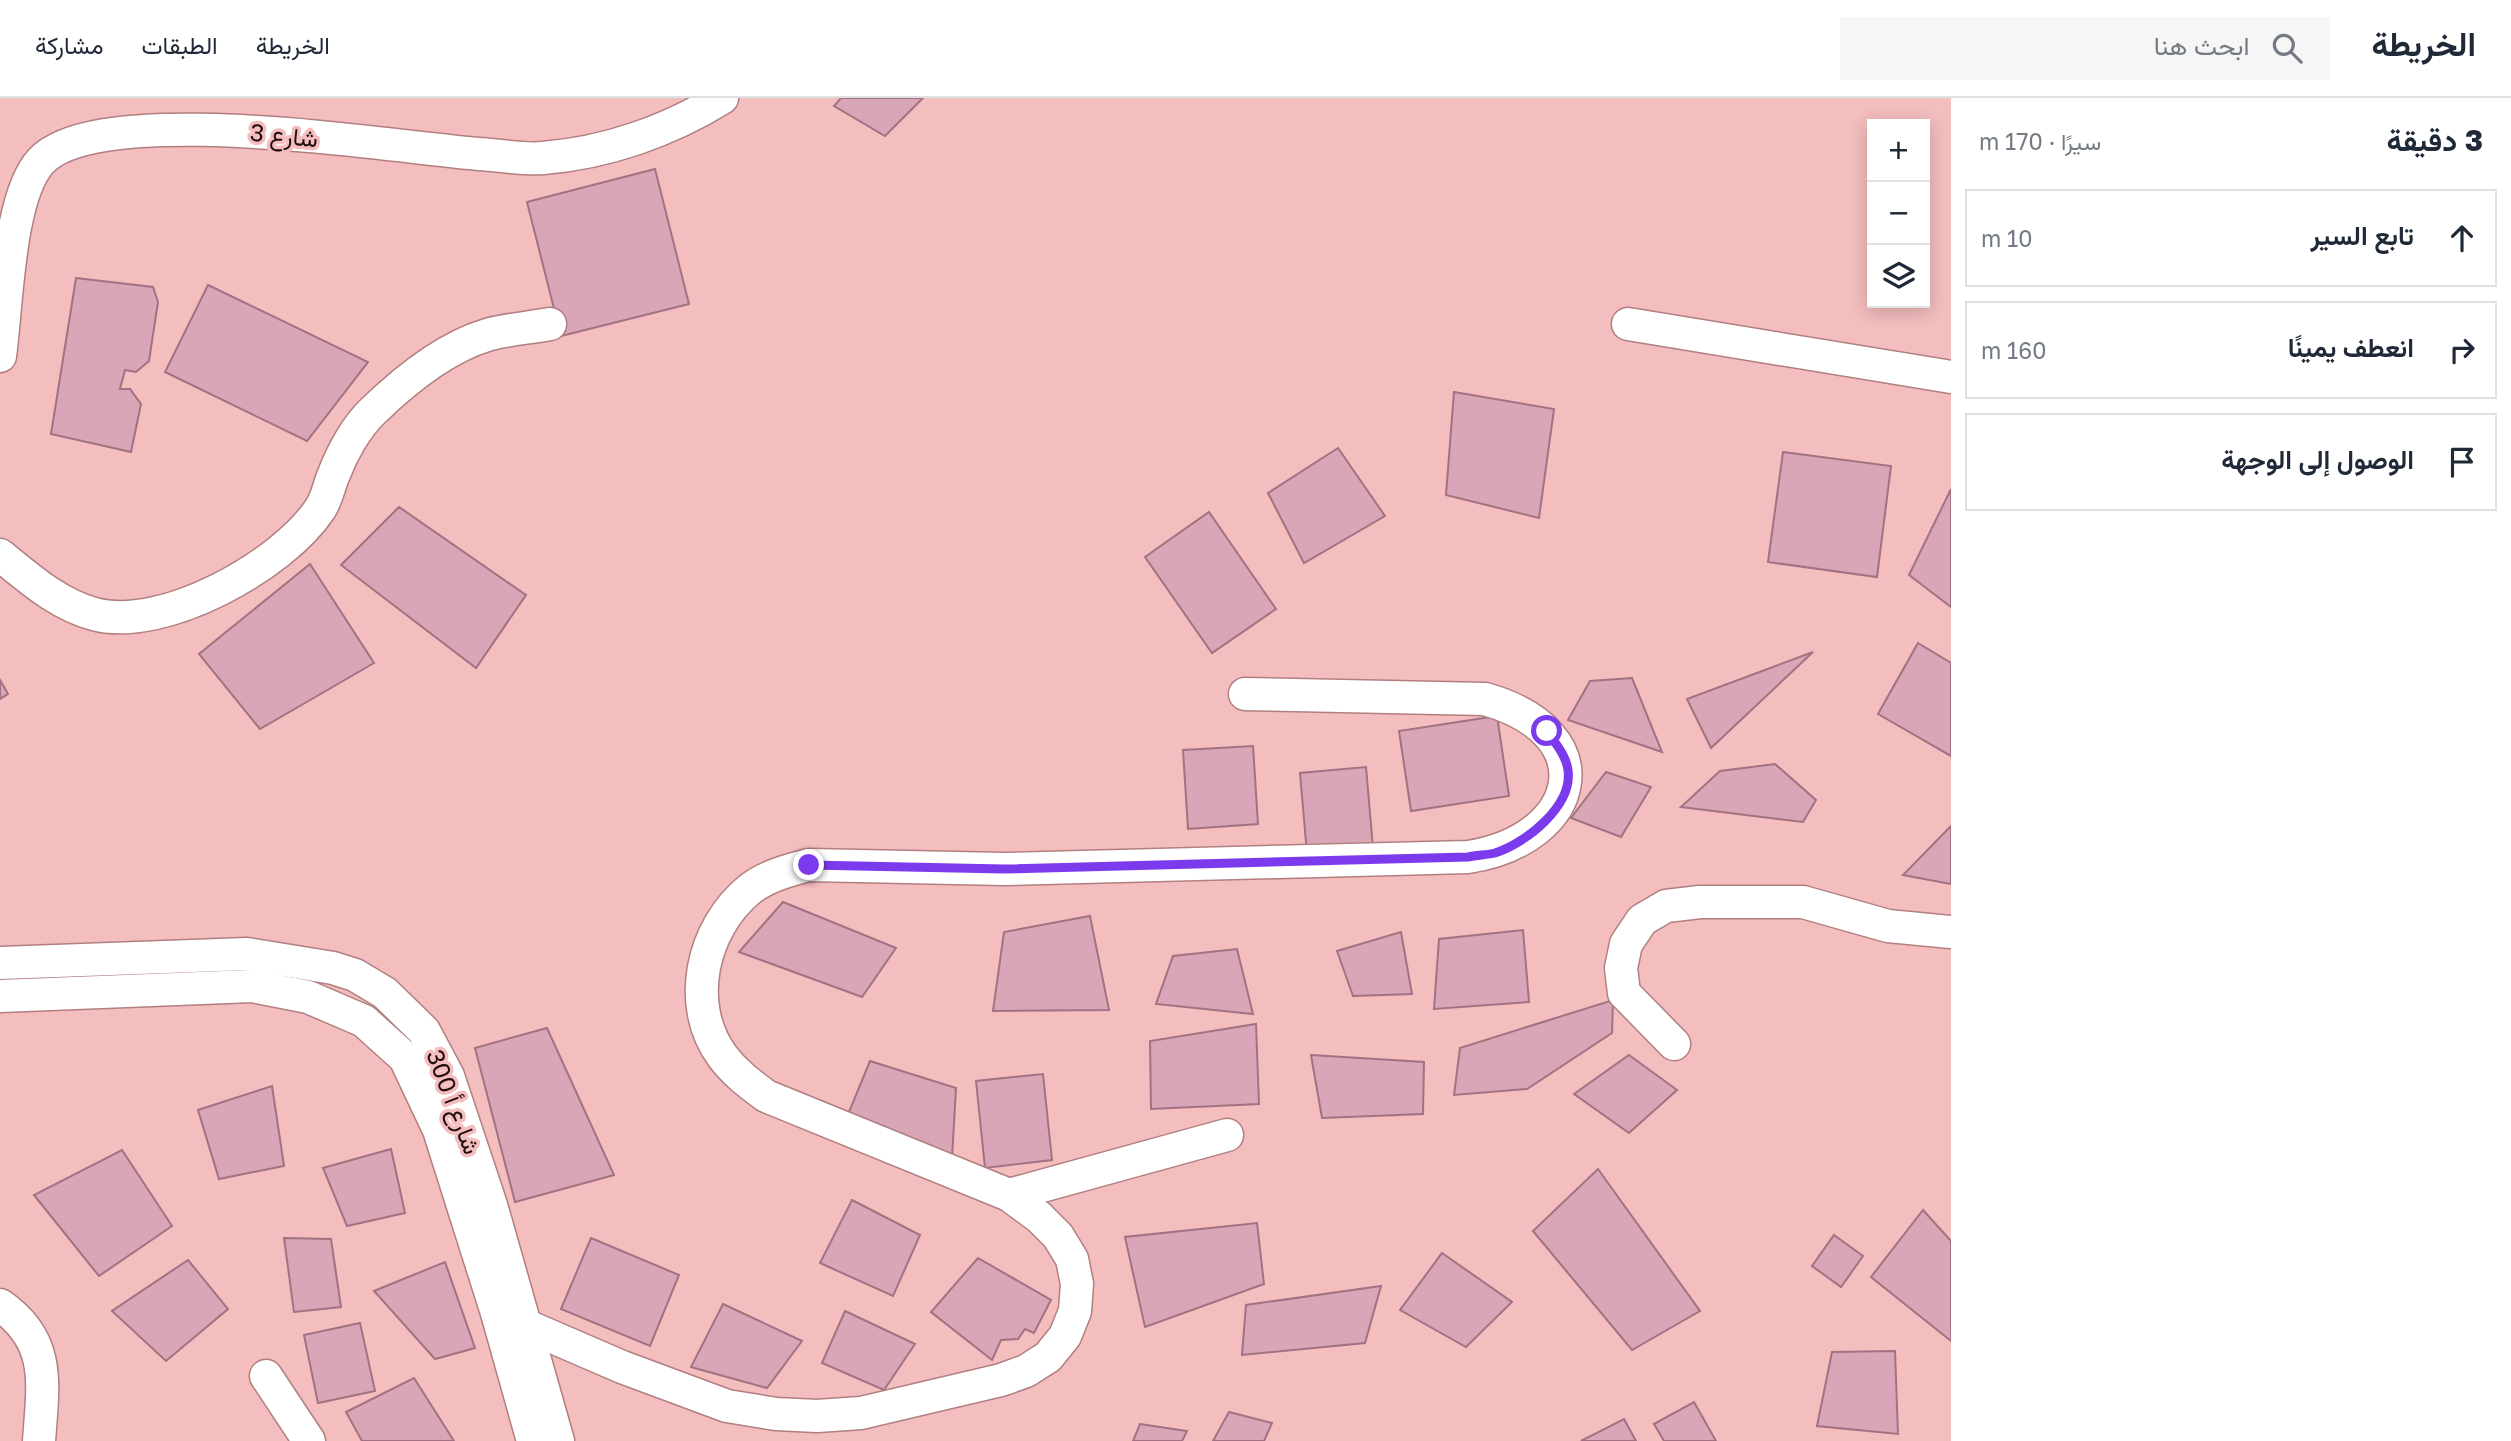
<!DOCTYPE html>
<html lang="ar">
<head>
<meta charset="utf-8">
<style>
  body { margin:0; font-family:"Golos Text",Vazirmatn,sans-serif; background:#f6f6f7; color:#1f2937; direction:rtl }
  .controls { position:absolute; right:21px; top:21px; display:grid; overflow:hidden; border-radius:0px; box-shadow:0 4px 18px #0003 }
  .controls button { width:63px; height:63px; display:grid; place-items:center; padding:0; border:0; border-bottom:2px solid #e0e1e3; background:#fff; color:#1f2937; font:35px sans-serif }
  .stop { position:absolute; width:21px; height:21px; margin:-16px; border:5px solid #7c3aed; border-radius:50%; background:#fff }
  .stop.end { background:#7c3aed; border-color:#fff; box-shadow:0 2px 7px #0008 }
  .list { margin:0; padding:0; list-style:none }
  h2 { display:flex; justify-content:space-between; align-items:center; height:91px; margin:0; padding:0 28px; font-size:30px }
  h2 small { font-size:23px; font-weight:400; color:#747a83 }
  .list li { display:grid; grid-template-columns:46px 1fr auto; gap:21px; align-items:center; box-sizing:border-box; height:98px; margin:0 14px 14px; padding:0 14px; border:2px solid #e0e1e3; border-radius:0px }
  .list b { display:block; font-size:26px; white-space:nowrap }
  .list em { font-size:23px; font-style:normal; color:#747a83 }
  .icon { flex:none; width:38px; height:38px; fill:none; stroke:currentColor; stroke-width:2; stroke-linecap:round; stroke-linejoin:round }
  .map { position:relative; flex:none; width:1951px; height:1343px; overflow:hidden; direction:ltr }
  header { display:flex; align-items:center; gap:42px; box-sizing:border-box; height:98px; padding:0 35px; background:#fff; border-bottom:2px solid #e0e1e3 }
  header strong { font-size:33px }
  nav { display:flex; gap:38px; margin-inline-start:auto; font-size:24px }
  .search { width:490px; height:63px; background:#f6f6f7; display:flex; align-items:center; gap:18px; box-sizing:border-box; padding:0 24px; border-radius:0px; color:#747a83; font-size:26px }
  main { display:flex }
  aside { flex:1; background:#fff }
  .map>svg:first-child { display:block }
  .building { fill:#d9a6b7; stroke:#a27283; stroke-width:2 }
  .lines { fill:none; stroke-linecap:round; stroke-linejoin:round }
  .minor-casing { stroke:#b27f80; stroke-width:35 }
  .minor { stroke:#fff; stroke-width:32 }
  .route { stroke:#7c3aed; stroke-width:9 }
  .labels { text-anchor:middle; stroke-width:7; stroke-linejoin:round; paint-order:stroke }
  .street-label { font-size:24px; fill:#200d0e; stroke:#f4bdbe }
</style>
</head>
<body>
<header>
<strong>الخريطة</strong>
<div class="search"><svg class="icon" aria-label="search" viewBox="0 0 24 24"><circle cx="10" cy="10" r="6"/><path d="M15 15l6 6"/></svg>ابحث هنا</div>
<nav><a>الخريطة</a><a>الطبقات</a><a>مشاركة</a></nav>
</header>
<main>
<aside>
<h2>3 دقيقة<small>سيرًا · 170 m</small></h2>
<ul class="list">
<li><svg class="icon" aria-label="ahead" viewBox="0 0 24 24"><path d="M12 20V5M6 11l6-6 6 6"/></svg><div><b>تابع السير</b></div><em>10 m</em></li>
<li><svg class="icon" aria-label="right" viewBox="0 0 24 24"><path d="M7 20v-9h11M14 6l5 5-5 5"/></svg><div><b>انعطف يمينًا</b></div><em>160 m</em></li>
<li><svg class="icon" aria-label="arrive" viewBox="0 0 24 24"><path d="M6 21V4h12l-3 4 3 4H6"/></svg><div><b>الوصول إلى الوجهة</b></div></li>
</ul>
</aside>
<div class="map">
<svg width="1951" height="1343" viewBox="0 0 1951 1343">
  <rect width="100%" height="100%" fill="#f4bdbe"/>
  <!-- building -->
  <g class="building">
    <polygon points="841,0 923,0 885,38 834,8"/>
    <polygon points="655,71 689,206 561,238 527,104"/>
    <polygon points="76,180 153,189 158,204 149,263 136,274 125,272 120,291 130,291 141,306 131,354 51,336"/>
    <polygon points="208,187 368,264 307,343 165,274"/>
    <polygon points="1454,294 1554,311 1539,420 1446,397"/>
    <polygon points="1338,350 1385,418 1304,465 1268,395"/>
    <polygon points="1783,354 1891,368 1877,479 1768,464"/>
    <polygon points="1951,391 1951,509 1909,477"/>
    <polygon points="399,409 526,497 476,570 341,467"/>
    <polygon points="1209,414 1276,511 1212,555 1145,459"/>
    <polygon points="310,466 374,565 260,631 199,556"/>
    <polygon points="1918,545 1951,565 1951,658 1878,616"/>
    <polygon points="1813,554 1711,650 1687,601"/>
    <polygon points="1632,580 1662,654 1568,622 1590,583"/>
    <polygon points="0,582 8,596 0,601"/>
    <polygon points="1497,618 1509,698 1411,713 1399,633"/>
    <polygon points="1253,648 1258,726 1188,731 1183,652"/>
    <polygon points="1775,666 1816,702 1803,724 1681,709 1720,673"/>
    <polygon points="1366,669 1373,750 1307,756 1300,675"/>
    <polygon points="1606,674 1651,689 1621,739 1571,720"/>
    <polygon points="1951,728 1951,786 1903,777"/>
    <polygon points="783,804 896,850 862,899 739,854"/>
    <polygon points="1090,818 1109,912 993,913 1004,834"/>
    <polygon points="1523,832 1529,904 1434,911 1439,841"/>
    <polygon points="1401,834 1412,896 1353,898 1337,853"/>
    <polygon points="1237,851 1253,916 1156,906 1173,858"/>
    <polygon points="1613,902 1612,935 1527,991 1454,997 1460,950"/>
    <polygon points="1256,926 1259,1006 1151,1011 1150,943"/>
    <polygon points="547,930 614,1077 515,1104 475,950"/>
    <polygon points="1311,957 1424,964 1423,1016 1322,1020"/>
    <polygon points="1629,957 1677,992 1629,1035 1574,996"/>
    <polygon points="870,963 956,990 952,1060 844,1026"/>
    <polygon points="1043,976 1052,1062 985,1070 976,983"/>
    <polygon points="272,988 284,1068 219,1081 198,1012"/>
    <polygon points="391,1051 405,1115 347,1128 323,1070"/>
    <polygon points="122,1052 172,1128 99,1178 34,1097"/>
    <polygon points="1598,1071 1700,1213 1632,1252 1533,1133"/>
    <polygon points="852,1102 920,1137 893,1198 820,1165"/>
    <polygon points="1923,1112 1951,1143 1951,1243 1871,1179"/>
    <polygon points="1257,1125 1264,1186 1145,1229 1125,1139"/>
    <polygon points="1834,1137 1863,1158 1841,1189 1812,1168"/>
    <polygon points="284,1140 331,1141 341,1209 294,1214"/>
    <polygon points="591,1140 679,1177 650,1248 561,1211"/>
    <polygon points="1442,1155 1512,1204 1466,1249 1400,1212"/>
    <polygon points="978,1160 1051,1202 1034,1235 1025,1231 1018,1241 1001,1242 992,1262 931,1214"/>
    <polygon points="188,1162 228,1211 166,1263 112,1213"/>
    <polygon points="445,1164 475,1250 435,1261 374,1193"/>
    <polygon points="1381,1188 1365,1245 1242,1257 1246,1207"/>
    <polygon points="723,1206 802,1243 767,1290 691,1269"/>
    <polygon points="845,1213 915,1246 884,1292 822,1265"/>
    <polygon points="360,1225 375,1293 318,1305 304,1237"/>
    <polygon points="1895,1253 1898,1336 1817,1328 1832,1254"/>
    <polygon points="414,1280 454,1343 362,1343 346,1314"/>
    <polygon points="1694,1304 1716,1343 1664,1343 1654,1326"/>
    <polygon points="1229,1314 1272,1325 1264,1343 1213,1343"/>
    <polygon points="1624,1321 1636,1343 1581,1343"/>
    <polygon points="1140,1326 1187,1333 1182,1343 1133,1343"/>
  </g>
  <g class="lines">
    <defs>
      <g id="minor">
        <polyline points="1628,226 1951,279"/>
        <path d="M0 258C7 208 8 99 41 63 99 1 393 49 479 56 500 57 523 62 543 60 606 55 669 33 722 0"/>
        <path d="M0 457C29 480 57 506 94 516 163 535 283 467 320 411 327 401 329 387 334 376 342 355 356 329 373 313 405 282 444 250 487 237 507 231 530 230 550 226"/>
        <polyline points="0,865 247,856 333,870 355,877 385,895 424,933 448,978 491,1107 558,1343"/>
        <polyline points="0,898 252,888 308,899 364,923 405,960 439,1032 497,1215 533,1343"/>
        <polyline points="1674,946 1624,895 1621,870 1626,846 1642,822 1666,808 1700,804 1803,804 1888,828 1951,834"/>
        <polyline points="1009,1097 1227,1037"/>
        <path d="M0 1207C52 1243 43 1286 39 1343"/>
        <path d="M497 1215 622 1269 727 1308 776 1316 817 1318 861 1315 1001 1282 1026 1273 1048 1259 1065 1238 1075 1213 1077 1186 1072 1161 1058 1138 1039 1119 1009 1097 766 998C750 986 735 975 723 959 684 907 702 830 750 791 767 778 789 772 809 767L1004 771 1468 759C1580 742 1608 636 1485 601L1245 596"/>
        <polyline points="266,1278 309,1343"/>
      </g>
    </defs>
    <!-- minor casing -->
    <use href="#minor" class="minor-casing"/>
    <!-- minor -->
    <use href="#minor" class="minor"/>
  </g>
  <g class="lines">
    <!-- route -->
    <path class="route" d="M809 767 1004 771 1468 759C1477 757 1487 757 1495 755 1526 745 1573 708 1568 672 1566 657 1555 645 1547 633"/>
  </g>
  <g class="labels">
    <!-- street labels -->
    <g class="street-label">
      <text transform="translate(284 38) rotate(6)" y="8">شارع 3</text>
      <text transform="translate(453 1004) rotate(69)" y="8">شارع أ 300</text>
    </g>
  </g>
</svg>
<div class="controls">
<button>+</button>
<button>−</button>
<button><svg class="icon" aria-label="layers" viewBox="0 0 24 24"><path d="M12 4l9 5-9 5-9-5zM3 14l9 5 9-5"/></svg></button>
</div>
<div class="stop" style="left:1547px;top:633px"></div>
<div class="stop end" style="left:809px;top:767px"></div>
</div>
</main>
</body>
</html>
